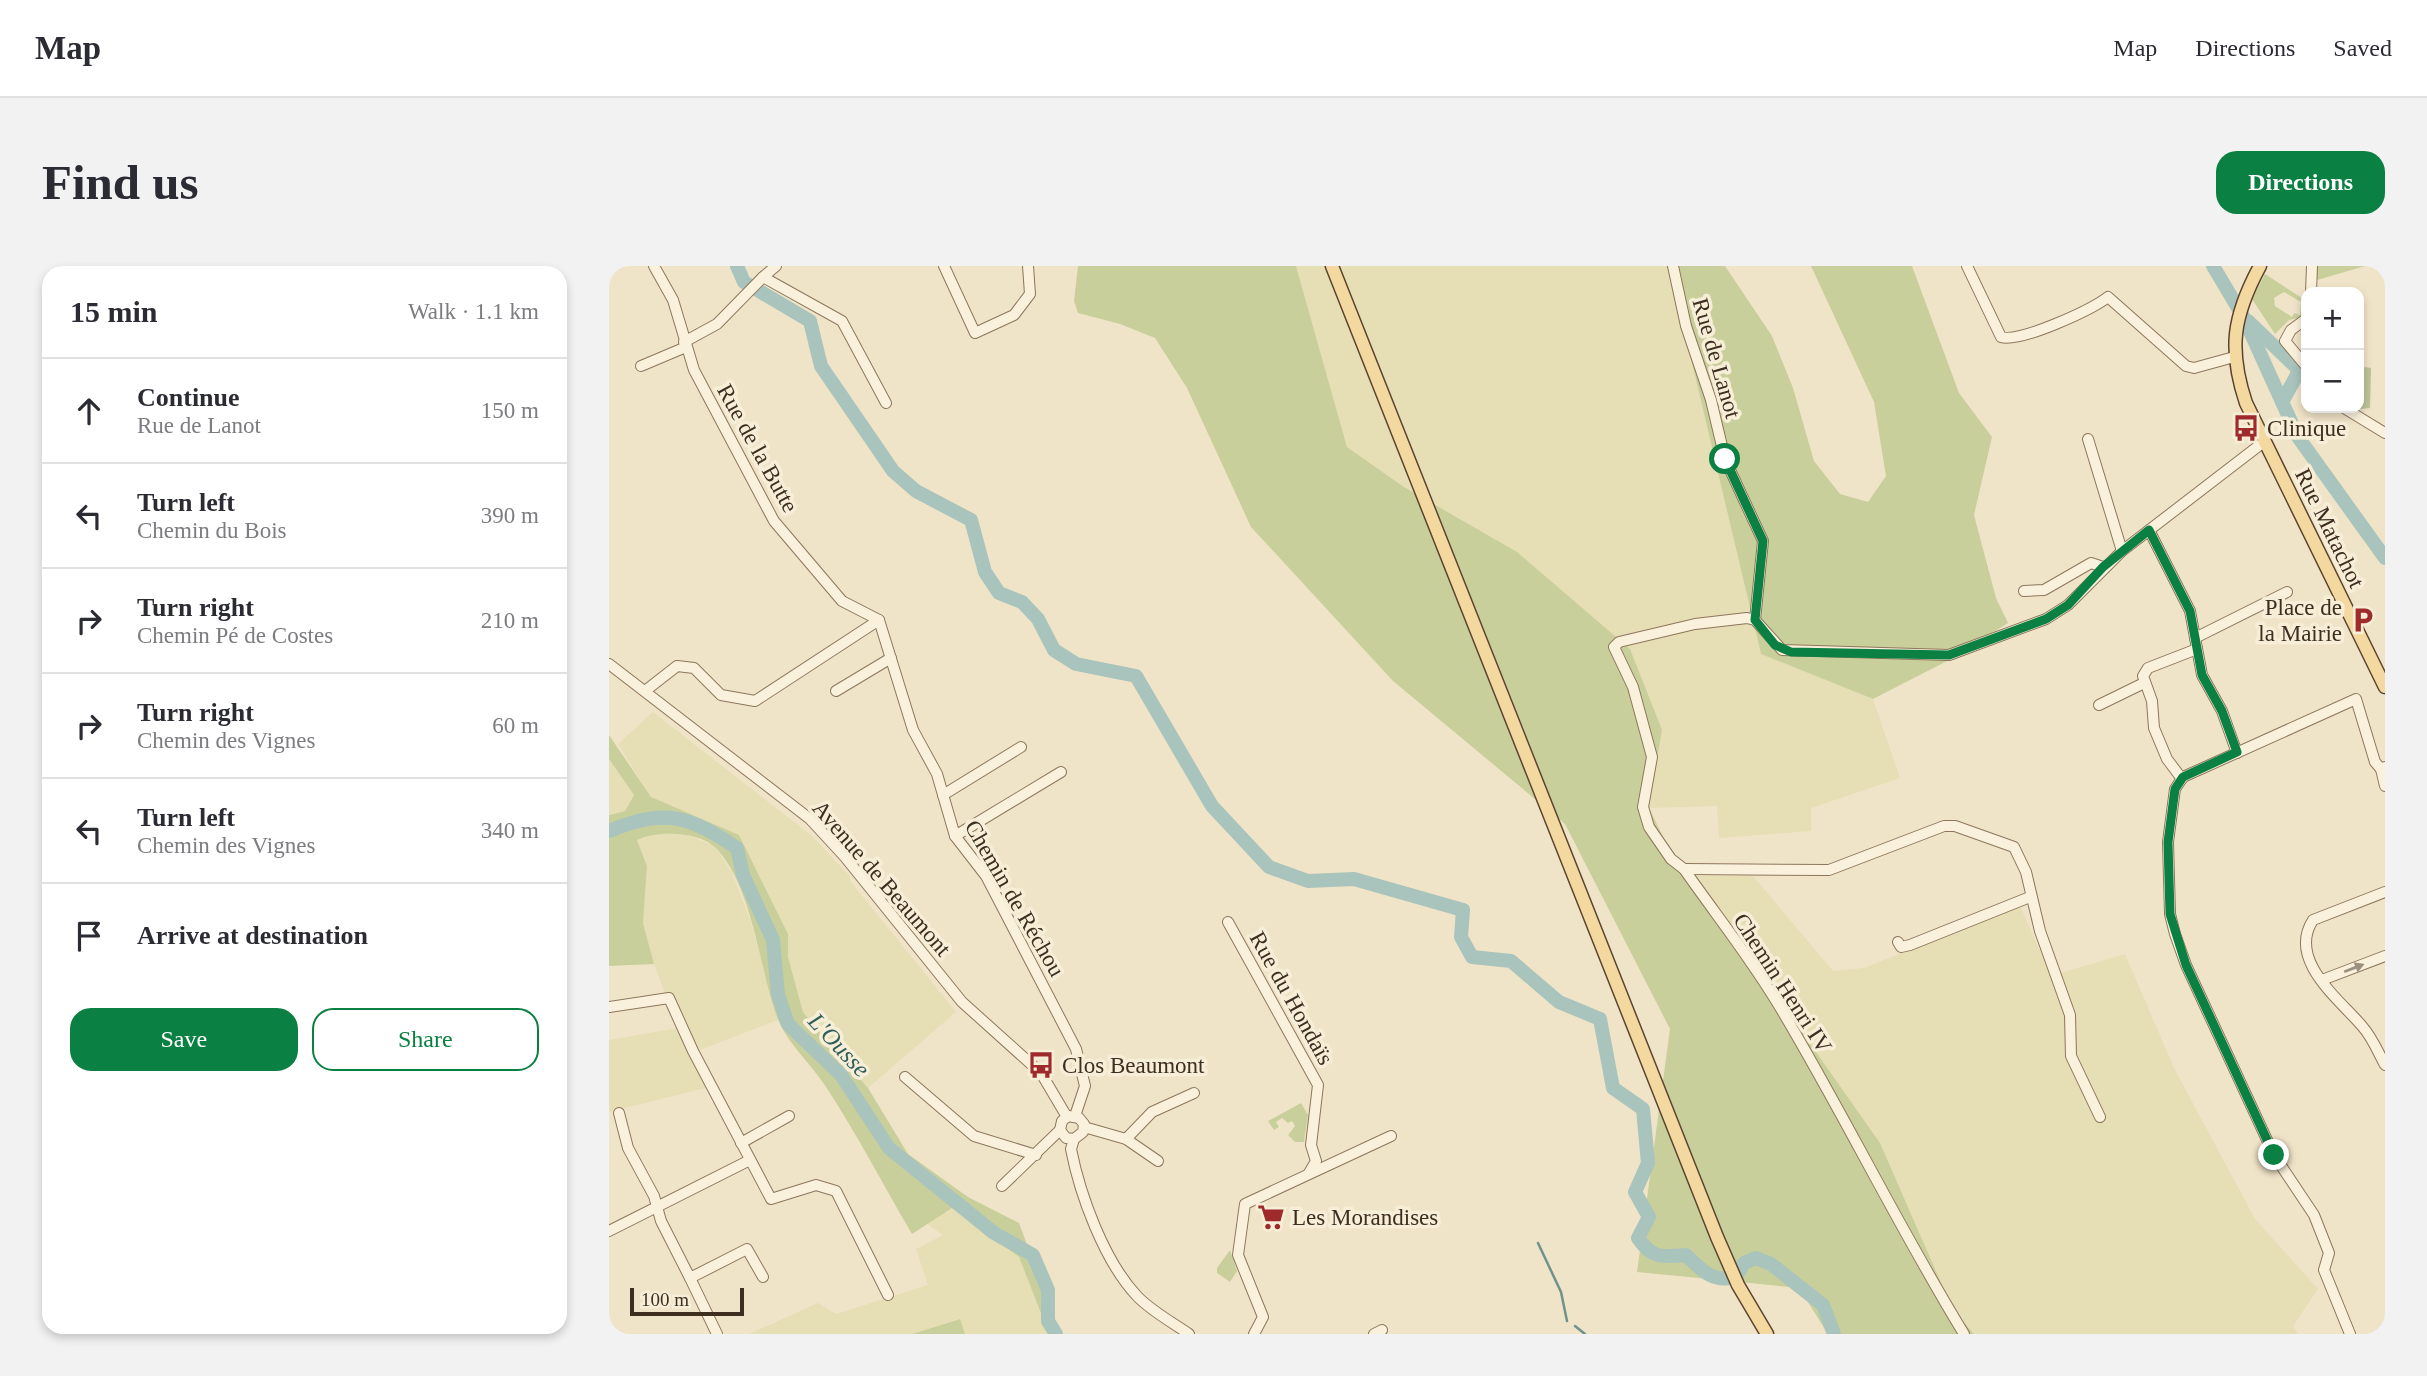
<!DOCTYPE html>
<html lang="en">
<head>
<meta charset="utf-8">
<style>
  body { margin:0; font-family:"Times New Roman",serif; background:#f2f2f3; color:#2b2b33 }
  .controls { position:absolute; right:21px; top:21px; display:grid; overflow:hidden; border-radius:14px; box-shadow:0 4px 10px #0003 }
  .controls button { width:63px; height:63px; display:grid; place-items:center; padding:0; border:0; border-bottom:2px solid #e1e1e2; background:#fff; color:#2b2b33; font:35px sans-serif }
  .scale { position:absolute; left:21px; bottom:18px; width:114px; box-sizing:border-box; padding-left:7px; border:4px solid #3d2e20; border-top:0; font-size:19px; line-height:24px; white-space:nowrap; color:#3d2e20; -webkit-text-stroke:5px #f7eed8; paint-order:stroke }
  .stop { position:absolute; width:21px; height:21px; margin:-16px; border:5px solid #0b8043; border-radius:50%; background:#fff }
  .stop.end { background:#0b8043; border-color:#fff; box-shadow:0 2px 7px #0008 }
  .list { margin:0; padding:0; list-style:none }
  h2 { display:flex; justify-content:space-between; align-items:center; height:91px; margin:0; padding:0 28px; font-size:30px }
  h2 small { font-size:23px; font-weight:400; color:#7c7c81 }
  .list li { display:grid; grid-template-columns:46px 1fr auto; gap:21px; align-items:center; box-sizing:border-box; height:105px; padding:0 28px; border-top:2px solid #e1e1e2 }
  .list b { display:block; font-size:26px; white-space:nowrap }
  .list p { margin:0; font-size:23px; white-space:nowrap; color:#7c7c81 }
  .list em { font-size:23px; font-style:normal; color:#7c7c81 }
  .actions { display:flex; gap:14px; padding:21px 28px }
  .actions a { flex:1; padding:16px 0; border:2px solid #0b8043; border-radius:21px; text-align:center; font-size:24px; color:#0b8043 }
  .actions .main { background:#0b8043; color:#fff }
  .icon { flex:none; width:38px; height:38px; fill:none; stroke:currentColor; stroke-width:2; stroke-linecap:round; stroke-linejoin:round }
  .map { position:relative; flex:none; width:1776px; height:1068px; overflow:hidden; border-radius:21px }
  header { display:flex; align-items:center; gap:42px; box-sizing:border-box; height:98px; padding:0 35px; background:#fff; border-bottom:2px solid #e1e1e2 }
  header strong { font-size:33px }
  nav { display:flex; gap:38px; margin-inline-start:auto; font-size:24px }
  .intro { display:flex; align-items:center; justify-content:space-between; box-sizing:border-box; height:168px; padding:0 42px }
  h1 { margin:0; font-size:49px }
  .button { padding:18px 32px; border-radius:21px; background:#0b8043; color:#fff; font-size:24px; font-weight:700 }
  main { display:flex; gap:42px; padding:0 42px }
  aside { flex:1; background:#fff; border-radius:21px; box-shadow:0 4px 10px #0003 }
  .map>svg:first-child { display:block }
  .farmland { fill:#e6deb5 }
  .green { fill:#c9cf9b; fill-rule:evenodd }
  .cemetery { fill:#bfc49a }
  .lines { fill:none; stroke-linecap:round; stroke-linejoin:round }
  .stream { stroke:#6f938a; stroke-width:2.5 }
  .river { stroke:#a9c4bc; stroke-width:14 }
  .minor-casing { stroke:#8d765c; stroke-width:12 }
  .major-casing { stroke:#5b4430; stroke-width:15 }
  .minor { stroke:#faf1dc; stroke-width:10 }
  .major { stroke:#f3d9a0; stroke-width:12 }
  .oneway { fill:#9c907e }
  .route { stroke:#0b8043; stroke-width:9 }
  .labels { text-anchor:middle; stroke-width:7; stroke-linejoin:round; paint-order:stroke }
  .street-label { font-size:23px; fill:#3d2e20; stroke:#f7eed8 }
  .poi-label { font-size:23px; fill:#3d2e20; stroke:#f7eed8; text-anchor:start }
  .water-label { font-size:24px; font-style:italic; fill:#2f5d5a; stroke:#f7eed8 }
</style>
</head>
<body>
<header>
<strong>Map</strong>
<nav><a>Map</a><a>Directions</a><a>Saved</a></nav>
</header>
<div class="intro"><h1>Find us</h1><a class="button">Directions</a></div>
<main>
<aside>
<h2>15 min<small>Walk · 1.1 km</small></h2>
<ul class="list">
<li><svg class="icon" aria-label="ahead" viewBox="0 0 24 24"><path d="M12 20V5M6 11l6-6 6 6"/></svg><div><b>Continue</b><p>Rue de Lanot</p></div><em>150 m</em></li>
<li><svg class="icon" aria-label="left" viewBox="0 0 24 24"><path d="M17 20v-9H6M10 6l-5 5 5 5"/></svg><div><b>Turn left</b><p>Chemin du Bois</p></div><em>390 m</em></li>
<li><svg class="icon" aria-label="right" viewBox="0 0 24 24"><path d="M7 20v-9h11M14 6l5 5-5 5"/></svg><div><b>Turn right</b><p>Chemin Pé de Costes</p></div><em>210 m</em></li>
<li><svg class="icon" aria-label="right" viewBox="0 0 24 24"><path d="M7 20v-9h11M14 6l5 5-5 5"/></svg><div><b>Turn right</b><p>Chemin des Vignes</p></div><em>60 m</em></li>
<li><svg class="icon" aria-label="left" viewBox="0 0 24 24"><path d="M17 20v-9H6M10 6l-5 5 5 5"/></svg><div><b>Turn left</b><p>Chemin des Vignes</p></div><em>340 m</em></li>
<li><svg class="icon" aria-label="arrive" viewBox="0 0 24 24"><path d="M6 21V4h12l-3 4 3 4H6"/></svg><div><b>Arrive at destination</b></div></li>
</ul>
<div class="actions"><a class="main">Save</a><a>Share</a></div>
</aside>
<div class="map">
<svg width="1776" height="1068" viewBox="0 0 1776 1068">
  <rect width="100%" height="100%" fill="#f0e4c8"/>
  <!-- farmland -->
  <g class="farmland">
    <polygon points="687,0 1060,0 1152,388 1264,433 1291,512 1202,542 1202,565 1110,572 1108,540 1040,542 1053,464 795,221 738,181"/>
    <polygon points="44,446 203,570 240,609 242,616 347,746 259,822 194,746 179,691 179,668 130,569 42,532 9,478"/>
    <polygon points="0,493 25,529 16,545 0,549"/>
    <polygon points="41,567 78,569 106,580 123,607 142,656 169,754 88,785 105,820 0,846 0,774 69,762 45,698 34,657 38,600 28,574"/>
    <polygon points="1083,610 1144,610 1224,705 1255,702 1411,640 1442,710 1516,688 1565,802 1646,953 1709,1023 1684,1060 1689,1068 1365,1068 1343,1042"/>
    <polygon points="343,942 410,991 440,1068 356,1068 350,1053 303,1068 140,1068 209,1037 227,1048 319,1019 307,983 334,969 318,958"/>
  </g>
  <!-- green -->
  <g class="green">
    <polygon points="469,0 687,0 738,181 795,221 908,286 1021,383 1053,464 1040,542 1061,585 1083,610 1271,877 1343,1042 1365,1068 1219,1068 1190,1022 1028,1006 1061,763 956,558 784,415 642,261 578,122 546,72 511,58 469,47 465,35"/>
    <polygon points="1060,0 1116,0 1163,70 1184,122 1205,195 1231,228 1259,236 1277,210 1265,136 1202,0 1303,0 1350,127 1383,171 1365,249 1387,332 1399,357 1342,393 1264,433 1152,388"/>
    <polygon points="1707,0 1756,0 1705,15"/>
    <path d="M1656 8 1696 34 1697 46 1694 51 1680 54 1666 68 1643 33ZM1675 26 1692 36 1691 49 1685 47 1683 51 1666 40 1665 32Z"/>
    <path d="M0 469 42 531 130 569 179 668V691L194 746 259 822 299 888 359 931 410 957 451 1068H440L410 991 343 942 303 968C274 919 248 868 217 821 203 799 177 776 168 751 150 701 144 623 108 583 92 565 47 564 28 574L38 600 34 657 45 698 0 700V549L16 545 25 529 0 493Z"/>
    <polygon points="692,837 699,849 695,876 686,876 679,869 686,860 683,855 679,857 673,852 667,856 670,861 665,864 659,855"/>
    <polygon points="621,984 628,1005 621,1016 608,1007 608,1002"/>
    <polygon points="351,1053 356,1068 303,1068"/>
  </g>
  <!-- cemetery -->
  <polygon class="cemetery" points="1756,101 1762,102 1761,142 1743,144 1740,142 1750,142 1750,103"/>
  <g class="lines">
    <!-- stream -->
    <g class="stream">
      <polyline points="929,977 952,1026 958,1055"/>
      <polyline points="966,1060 976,1068"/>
    </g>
    <!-- river -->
    <g class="river">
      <path d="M128 0 135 16 201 55 212 100 284 205 307 225 362 254 376 306 390 327 413 336 429 353 445 384 467 398 527 410 603 540 660 601 699 615 745 613 854 644 852 671 863 691 902 695 950 736 991 753 1004 822 1034 843 1039 897 1026 926 1040 951 1029 972C1043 993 1054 991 1077 989 1093 1005 1104 1017 1127 1011L1135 997 1147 992 1162 998 1214 1039 1225 1068"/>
      <polyline points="1604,0 1635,52 1689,171 1776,292"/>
      <polyline points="1639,55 1687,101 1689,107 1673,136"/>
      <path d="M0 565C55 542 79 549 128 582L134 609 164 674 169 729 179 758 232 809 280 882 385 967 424 989 439 1024V1055L447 1068"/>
    </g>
    <defs>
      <g id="minor">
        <polyline points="45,0 64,34 85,104 165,255 233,335 270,354 304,464 328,508 346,570 377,610 467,783 476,820 466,850"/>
        <polyline points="335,0 366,67 405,49 421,28 419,0"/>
        <polyline points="1064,0 1077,60 1102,134 1116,193 1154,275 1146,354"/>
        <path d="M1358 0 1392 71C1411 77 1482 44 1499 31L1577 100 1585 102 1625 91"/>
        <polyline points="154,11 167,0"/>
        <polyline points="1702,26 1703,0"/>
        <polyline points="1697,53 1682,64 1676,75 1697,100"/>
        <polyline points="75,76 108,58 154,11 233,55 277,137"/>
        <polyline points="32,100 77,81"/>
        <polyline points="1735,142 1776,167"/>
        <polyline points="1479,173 1513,285"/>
        <polyline points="1540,264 1581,345 1593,409 1613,445 1628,487"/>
        <polyline points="1415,325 1435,324 1482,297 1494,301"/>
        <polyline points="1586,372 1678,326"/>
        <polyline points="0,398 201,553 236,591 353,736 432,807 458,851"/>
        <polyline points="36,425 68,400 85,402 112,429 146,435 270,354"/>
        <polyline points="227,425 282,392"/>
        <polyline points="1490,439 1535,417"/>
        <polyline points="1772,503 1776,520"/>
        <polyline points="1573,513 1558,493 1545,462 1543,435 1534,410 1539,402 1588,383"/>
        <polyline points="334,529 412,481"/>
        <polyline points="346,570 452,506"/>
        <polyline points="1075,603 1220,604 1335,560 1346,560 1405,581 1417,606 1431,665 1461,749 1462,790 1491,851"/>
        <path d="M1776 626 1704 654C1678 694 1730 733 1753 760 1763 771 1769 786 1776 799"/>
        <polyline points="619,656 709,819 702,879 707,895 700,907"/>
        <polyline points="1289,676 1292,681 1301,679 1421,631"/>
        <polyline points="1713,714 1776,690"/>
        <polyline points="0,741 60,732 84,785 162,933 207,919 227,925 279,1029"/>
        <polyline points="296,811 365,870 427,889"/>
        <polyline points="10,847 19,882 45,930 52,955 81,1012 138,983 154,1011"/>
        <polyline points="475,861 517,873 549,895"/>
        <path d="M465 873 457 872 451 864 453 855 459 850 470 852 475 858 474 866 465 873 462 883C471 929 495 995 528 1030 542 1045 563 1056 580 1068"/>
        <polyline points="517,873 543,846 585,827"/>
        <polyline points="132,877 180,850"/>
        <polyline points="393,920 451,864"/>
        <polyline points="0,965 141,894"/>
        <polyline points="81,1012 108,1068"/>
        <polyline points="645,1068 654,1051 629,989 636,938 782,870"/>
        <polyline points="765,1068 773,1064"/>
        <path d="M1355 1068C1290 962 1236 850 1172 743 1144 695 1107 649 1075 603L1062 593 1040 561 1034 541 1043 491 1024 421 1005 381 1010 376 1086 358 1138 352 1146 354 1173 384 1340 389 1437 353 1459 339 1513 285 1656 175"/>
        <polyline points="1741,1068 1715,1004 1720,987 1705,949 1665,889 1577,699 1566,668 1561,648 1559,576 1566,523 1574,511 1747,433 1766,496 1772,503 1776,501"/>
      </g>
      <g id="major">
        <polyline points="723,0 1108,971 1129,1019 1158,1068"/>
        <path d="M1651 0C1624 50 1619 83 1637 137L1776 421"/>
      </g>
    </defs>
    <!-- minor casing -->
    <use href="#minor" class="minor-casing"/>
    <!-- major casing -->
    <use href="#major" class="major-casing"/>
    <!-- minor -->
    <use href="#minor" class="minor"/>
    <!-- major -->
    <use href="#major" class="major"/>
  </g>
  <!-- one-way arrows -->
  <defs><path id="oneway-solid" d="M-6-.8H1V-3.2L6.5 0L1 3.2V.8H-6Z" transform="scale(1.75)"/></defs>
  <use class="oneway" href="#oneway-solid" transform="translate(1745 702) rotate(-21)"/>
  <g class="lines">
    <!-- route -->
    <polyline class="route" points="1116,193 1154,275 1146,354 1166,379 1182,386 1340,389 1437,353 1459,339 1494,301 1540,264 1581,345 1593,409 1613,445 1628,486 1574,511 1566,523 1559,576 1561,648 1577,699 1665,889"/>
  </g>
  <!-- icons -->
  <defs>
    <symbol id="bus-bare" viewBox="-9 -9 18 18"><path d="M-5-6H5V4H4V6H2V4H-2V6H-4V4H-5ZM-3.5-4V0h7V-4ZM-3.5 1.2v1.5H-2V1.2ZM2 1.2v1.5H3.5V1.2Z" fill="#9e2a2b" stroke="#f7eed8" stroke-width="2.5" paint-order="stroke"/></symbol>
    <symbol id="parking-bare" viewBox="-9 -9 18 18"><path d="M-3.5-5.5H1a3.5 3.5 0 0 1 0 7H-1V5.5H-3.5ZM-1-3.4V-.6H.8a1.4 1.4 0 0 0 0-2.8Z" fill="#9e2a2b" stroke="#f7eed8" stroke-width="2.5" paint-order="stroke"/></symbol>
    <symbol id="supermarket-bare" viewBox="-9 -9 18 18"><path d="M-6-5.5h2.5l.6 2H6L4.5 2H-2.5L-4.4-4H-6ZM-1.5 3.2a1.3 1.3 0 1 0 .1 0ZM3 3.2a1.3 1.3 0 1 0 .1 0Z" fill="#9e2a2b" stroke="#f7eed8" stroke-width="2.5" paint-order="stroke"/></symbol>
  </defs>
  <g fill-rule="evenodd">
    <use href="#bus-bare" x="1618" y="143" width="38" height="38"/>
    <use href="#parking-bare" x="1735" y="335" width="38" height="38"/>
    <use href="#bus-bare" x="413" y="780" width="38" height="38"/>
    <use href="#supermarket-bare" x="643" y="932" width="38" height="38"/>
  </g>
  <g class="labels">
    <!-- street labels -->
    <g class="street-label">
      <text transform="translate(1108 92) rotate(74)" y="8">Rue de Lanot</text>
      <text transform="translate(149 182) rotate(61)" y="8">Rue de la Butte</text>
      <text transform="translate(1721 262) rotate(64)" y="8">Rue Matachot</text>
      <text transform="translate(273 612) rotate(49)" y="8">Avenue de Beaumont</text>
      <text transform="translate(406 632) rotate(60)" y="8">Chemin de Réchou</text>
      <text transform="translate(1174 717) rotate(57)" y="8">Chemin Henri IV</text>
      <text transform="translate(683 732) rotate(61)" y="8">Rue du Hondaïs</text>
    </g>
    <!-- poi labels -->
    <g class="poi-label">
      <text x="1658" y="170">Clinique</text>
      <text x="1733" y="349" text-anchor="end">Place de<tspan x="1733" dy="26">la Mairie</tspan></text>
      <text x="453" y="807">Clos Beaumont</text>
      <text x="683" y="959">Les Morandises</text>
    </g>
    <!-- water labels -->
    <g class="water-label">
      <text transform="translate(230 779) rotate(47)" y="8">L'Ousse</text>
    </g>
  </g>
</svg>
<div class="controls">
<button>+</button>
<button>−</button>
</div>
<div class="scale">100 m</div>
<div class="stop" style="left:1116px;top:193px"></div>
<div class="stop end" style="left:1665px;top:889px"></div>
</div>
</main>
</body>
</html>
